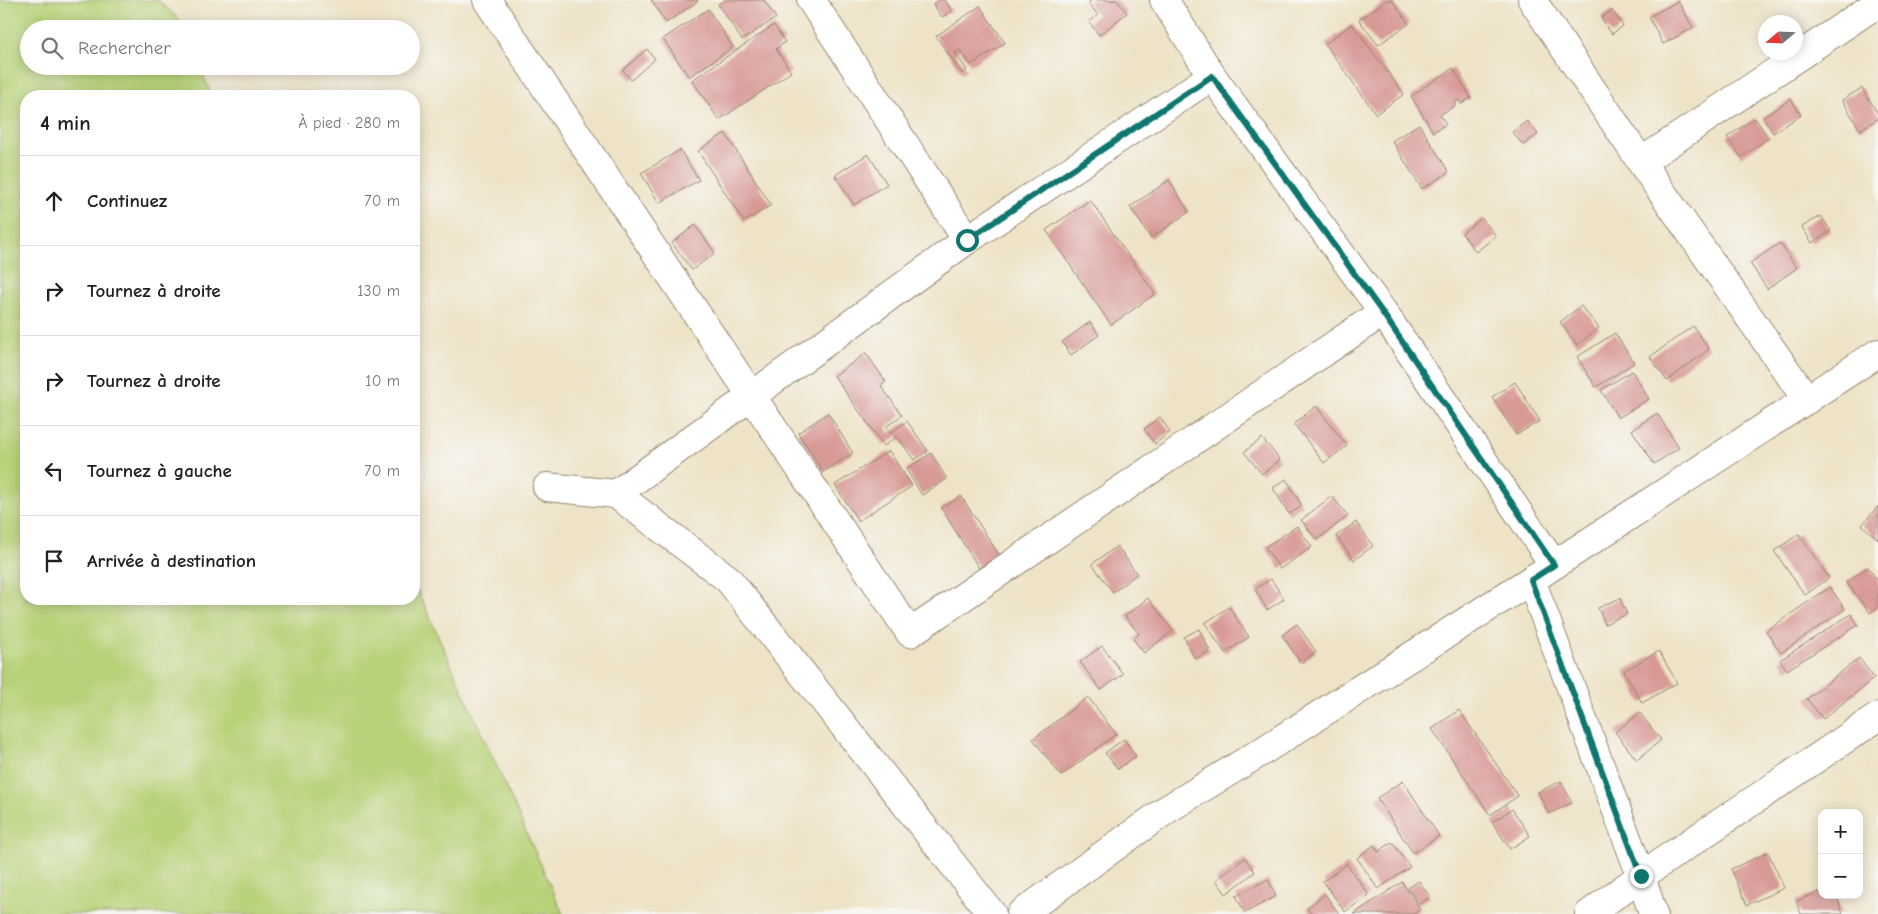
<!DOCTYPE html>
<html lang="fr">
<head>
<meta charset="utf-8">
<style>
  body { margin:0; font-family:"Comic Neue",sans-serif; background:#f6f6f6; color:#202124 }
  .controls { position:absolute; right:15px; bottom:15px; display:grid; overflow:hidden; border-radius:10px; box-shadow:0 2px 12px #0003 }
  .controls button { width:45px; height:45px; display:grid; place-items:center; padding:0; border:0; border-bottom:1px solid #e0e0e0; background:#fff; color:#202124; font:25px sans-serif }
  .compass { position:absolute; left:1758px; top:15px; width:45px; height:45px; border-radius:50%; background:#fff; box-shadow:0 2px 12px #0003; rotate:251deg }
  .stop { position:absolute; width:15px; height:15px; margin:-11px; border:4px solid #0f766e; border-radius:50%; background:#fff }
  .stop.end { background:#0f766e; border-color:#fff; box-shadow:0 1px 5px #0008 }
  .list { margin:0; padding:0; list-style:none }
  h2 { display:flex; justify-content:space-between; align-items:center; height:65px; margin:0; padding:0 20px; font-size:21px }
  h2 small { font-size:16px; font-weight:400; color:#757577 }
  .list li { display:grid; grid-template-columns:32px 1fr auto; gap:15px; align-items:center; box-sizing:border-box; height:90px; padding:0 20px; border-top:1px solid #e0e0e0 }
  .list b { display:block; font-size:19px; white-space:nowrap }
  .list em { font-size:16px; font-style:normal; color:#757577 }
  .icon { flex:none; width:28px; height:28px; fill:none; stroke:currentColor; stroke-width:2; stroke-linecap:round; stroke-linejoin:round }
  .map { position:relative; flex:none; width:1878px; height:914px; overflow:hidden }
  .search { position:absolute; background:#fff; box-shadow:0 2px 12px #0003; left:20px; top:20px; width:400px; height:55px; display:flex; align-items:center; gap:12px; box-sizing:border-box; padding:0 18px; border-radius:28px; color:#757577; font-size:19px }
  .panel { position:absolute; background:#fff; box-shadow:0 2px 12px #0003; left:20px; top:90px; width:400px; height:515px; border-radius:20px }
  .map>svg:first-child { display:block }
  .green { fill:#b7d278; stroke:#797e4b }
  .building { fill:#d89a97 }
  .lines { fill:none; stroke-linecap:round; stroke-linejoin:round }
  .minor-casing { stroke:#948672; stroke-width:30 }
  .minor { stroke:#fff; stroke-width:28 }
  .route { stroke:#0f766e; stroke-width:6 }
</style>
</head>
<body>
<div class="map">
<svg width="1878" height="914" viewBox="0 0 1878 914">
  <rect width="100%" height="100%" fill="#f6f6f2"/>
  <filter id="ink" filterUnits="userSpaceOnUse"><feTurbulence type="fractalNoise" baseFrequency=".02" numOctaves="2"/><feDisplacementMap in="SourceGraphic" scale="10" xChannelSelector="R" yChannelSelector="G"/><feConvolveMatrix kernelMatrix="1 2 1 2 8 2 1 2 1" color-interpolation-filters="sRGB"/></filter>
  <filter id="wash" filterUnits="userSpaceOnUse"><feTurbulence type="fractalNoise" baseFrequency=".0096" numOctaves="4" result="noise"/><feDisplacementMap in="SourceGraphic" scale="20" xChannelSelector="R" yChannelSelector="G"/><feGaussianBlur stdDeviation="1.12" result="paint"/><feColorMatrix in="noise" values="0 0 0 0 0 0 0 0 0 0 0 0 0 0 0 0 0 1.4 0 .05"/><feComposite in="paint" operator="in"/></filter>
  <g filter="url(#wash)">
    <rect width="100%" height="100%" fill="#eee3c7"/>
    <!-- green -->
    <polygon class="green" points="0,0 158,0 180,20 184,29 29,29 29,66 199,66 212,96 26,96 26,599 414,599 414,582 563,914 0,914"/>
    <g id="blocks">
      <!-- building -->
      <g class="building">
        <polygon points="651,0 697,0 698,1 666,23"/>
        <polygon points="725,0 764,0 776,18 742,40 718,4"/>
        <polygon points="939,0 944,0 952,11 942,17 933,4"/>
        <polygon points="1092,0 1117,0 1127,13 1099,35 1089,22 1098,15 1088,3"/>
        <polygon points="1387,0 1392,0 1409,24 1378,45 1359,20"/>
        <polygon points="1678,1 1693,28 1663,44 1649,17"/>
        <polygon points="980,6 1005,43 971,65 960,50 955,53 967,70 962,74 936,36"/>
        <polygon points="708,9 733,47 689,77 663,39"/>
        <polygon points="1612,10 1623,26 1612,34 1601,18"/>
        <polygon points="1352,24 1404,94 1376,114 1325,44"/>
        <polygon points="774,25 785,42 776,49 791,72 719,120 692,80"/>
        <polygon points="647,49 655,59 631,80 623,70"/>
        <polygon points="1453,68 1471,98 1461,104 1459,100 1454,103 1456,105 1440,115 1446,124 1433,132 1411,96"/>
        <polygon points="1862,88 1878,114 1878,119 1860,130 1842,100"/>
        <polygon points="1791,99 1801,115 1773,133 1763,117"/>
        <polygon points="1755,118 1769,138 1741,157 1727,137"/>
        <polygon points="1527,121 1538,134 1523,145 1512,132"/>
        <polygon points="1419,124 1449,172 1422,189 1392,141"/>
        <polygon points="725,133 771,205 744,222 698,151"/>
        <polygon points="680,150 699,180 659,203 641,173"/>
        <polygon points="868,154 887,184 854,205 835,175"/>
        <polygon points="1169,180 1189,212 1151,238 1130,207"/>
        <polygon points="1090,200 1155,294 1111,325 1046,230"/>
        <polygon points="1821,216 1831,231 1812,243 1802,227"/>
        <polygon points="1482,218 1496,236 1476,252 1462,233"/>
        <polygon points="695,225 715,253 692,270 672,243"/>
        <polygon points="1780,243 1797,268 1767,289 1750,263"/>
        <polygon points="1581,306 1599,328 1577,345 1560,322"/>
        <polygon points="1090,322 1099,335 1071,355 1062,342"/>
        <polygon points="1693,326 1709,349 1667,381 1650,357"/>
        <polygon points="1615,333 1634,363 1596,387 1577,357"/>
        <polygon points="866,353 886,382 881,386 902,415 886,427 890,433 907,421 928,451 914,460 897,436 884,446 834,376"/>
        <polygon points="1632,371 1649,399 1618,418 1601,390"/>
        <polygon points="1515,382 1540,421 1516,435 1492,397"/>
        <polygon points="1316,406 1347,446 1324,463 1294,424"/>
        <polygon points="828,413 853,453 823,472 798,433"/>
        <polygon points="1657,413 1679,448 1654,464 1632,430"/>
        <polygon points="1160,417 1170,432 1155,444 1144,429"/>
        <polygon points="1262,438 1280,460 1262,474 1244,452"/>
        <polygon points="889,451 912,486 858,521 835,485"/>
        <polygon points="931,453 947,479 922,495 906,469"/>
        <polygon points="1286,479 1302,506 1289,514 1273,488"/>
        <polygon points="961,496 999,555 979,568 941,508"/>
        <polygon points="1332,496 1348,516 1317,540 1301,520"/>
        <polygon points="1878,506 1878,539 1862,525"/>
        <polygon points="1356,522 1373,546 1354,560 1336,536"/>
        <polygon points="1297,526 1312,547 1280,569 1265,547"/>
        <polygon points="1799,534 1829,578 1805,595 1774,551"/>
        <polygon points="1117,546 1137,574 1113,592 1092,564"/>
        <polygon points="1868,567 1878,581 1878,607 1870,613 1846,582"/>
        <polygon points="1271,579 1284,599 1267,610 1255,589"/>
        <polygon points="1830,587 1845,609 1781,653 1766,631"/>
        <polygon points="1148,598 1173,631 1144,653 1133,639 1139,634 1125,616"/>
        <polygon points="1620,598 1627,614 1605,624 1598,608"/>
        <polygon points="1229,607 1249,637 1225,653 1205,623"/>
        <polygon points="1851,614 1858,625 1787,670 1780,660"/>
        <polygon points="1297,624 1316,652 1301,663 1282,635"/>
        <polygon points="1199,629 1210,651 1195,659 1184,637"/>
        <polygon points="1102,646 1123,674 1101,690 1080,662"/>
        <polygon points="1659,651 1677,683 1642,703 1624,671"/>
        <polygon points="1859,658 1874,678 1823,719 1807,699"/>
        <polygon points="1088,697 1116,734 1061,776 1033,739"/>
        <polygon points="1459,710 1518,796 1490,815 1432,729"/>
        <polygon points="1640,713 1661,740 1637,760 1615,732"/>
        <polygon points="1124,739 1136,756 1118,769 1105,753"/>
        <polygon points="1403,781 1439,836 1413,853 1377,798"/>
        <polygon points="1561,781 1572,803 1549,814 1538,792"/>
        <polygon points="1512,809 1530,836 1510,849 1492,822"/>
        <polygon points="1392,842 1410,867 1378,889 1357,858 1374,845 1378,852"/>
        <polygon points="1768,852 1784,888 1747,905 1731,869"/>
        <polygon points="1245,858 1255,872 1226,894 1216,880"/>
        <polygon points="1347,864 1369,895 1345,912 1323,881"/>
        <polygon points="1268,879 1276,896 1245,913 1236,896"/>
        <polygon points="1419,881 1430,897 1419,904 1408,888"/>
        <polygon points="1402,882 1420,909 1414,914 1354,914"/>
        <polygon points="1822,891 1822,895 1836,895 1843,914 1801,914 1796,901"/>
        <polygon points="1325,894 1339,914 1311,914 1307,908"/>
      </g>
    </g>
  </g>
  <g filter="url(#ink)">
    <use href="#blocks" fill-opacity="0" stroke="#948672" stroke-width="1"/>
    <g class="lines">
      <defs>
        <g id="minor">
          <polyline points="487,0 910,633 1383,312"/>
          <polyline points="811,0 967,240"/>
          <polyline points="1164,0 1212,76 1383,312 1554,565"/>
          <polyline points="1532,0 1641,162 1807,400"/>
          <polyline points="1641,162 1878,3"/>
          <polyline points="547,487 616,494 728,579 992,914"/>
          <polyline points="616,494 967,240 1212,76"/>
          <polyline points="1531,580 1641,876 1653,914"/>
          <polyline points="1021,914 1166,810 1261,752 1531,580 1878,353"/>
          <polyline points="1589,914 1641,876 1878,717"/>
        </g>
      </defs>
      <!-- minor casing -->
      <use href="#minor" class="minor-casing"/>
      <!-- minor -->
      <use href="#minor" class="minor"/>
    </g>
  </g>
  <g class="lines" filter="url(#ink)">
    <!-- route -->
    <polyline class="route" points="967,240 1212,76 1382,312 1554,565 1531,580 1641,876"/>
  </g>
</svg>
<div class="controls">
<button>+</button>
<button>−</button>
</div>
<svg class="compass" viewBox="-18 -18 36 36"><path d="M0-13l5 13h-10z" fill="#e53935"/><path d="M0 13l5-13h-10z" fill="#757577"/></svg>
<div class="stop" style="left:967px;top:240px"></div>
<div class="stop end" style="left:1641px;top:876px"></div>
<div class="search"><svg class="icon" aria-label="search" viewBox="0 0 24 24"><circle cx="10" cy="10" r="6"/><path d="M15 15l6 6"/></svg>Rechercher</div>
<section class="panel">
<h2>4 min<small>À pied · 280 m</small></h2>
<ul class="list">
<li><svg class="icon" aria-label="ahead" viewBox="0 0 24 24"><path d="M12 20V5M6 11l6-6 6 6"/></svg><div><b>Continuez</b></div><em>70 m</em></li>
<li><svg class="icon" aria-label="right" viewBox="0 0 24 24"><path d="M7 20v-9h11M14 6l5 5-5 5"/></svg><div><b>Tournez à droite</b></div><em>130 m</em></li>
<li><svg class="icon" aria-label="right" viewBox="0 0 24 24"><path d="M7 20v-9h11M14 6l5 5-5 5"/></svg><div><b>Tournez à droite</b></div><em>10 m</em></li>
<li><svg class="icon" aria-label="left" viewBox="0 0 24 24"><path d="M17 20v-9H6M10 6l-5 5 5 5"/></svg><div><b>Tournez à gauche</b></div><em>70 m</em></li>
<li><svg class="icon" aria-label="arrive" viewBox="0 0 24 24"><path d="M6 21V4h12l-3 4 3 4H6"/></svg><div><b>Arrivée à destination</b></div></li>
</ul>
</section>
</div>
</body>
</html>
